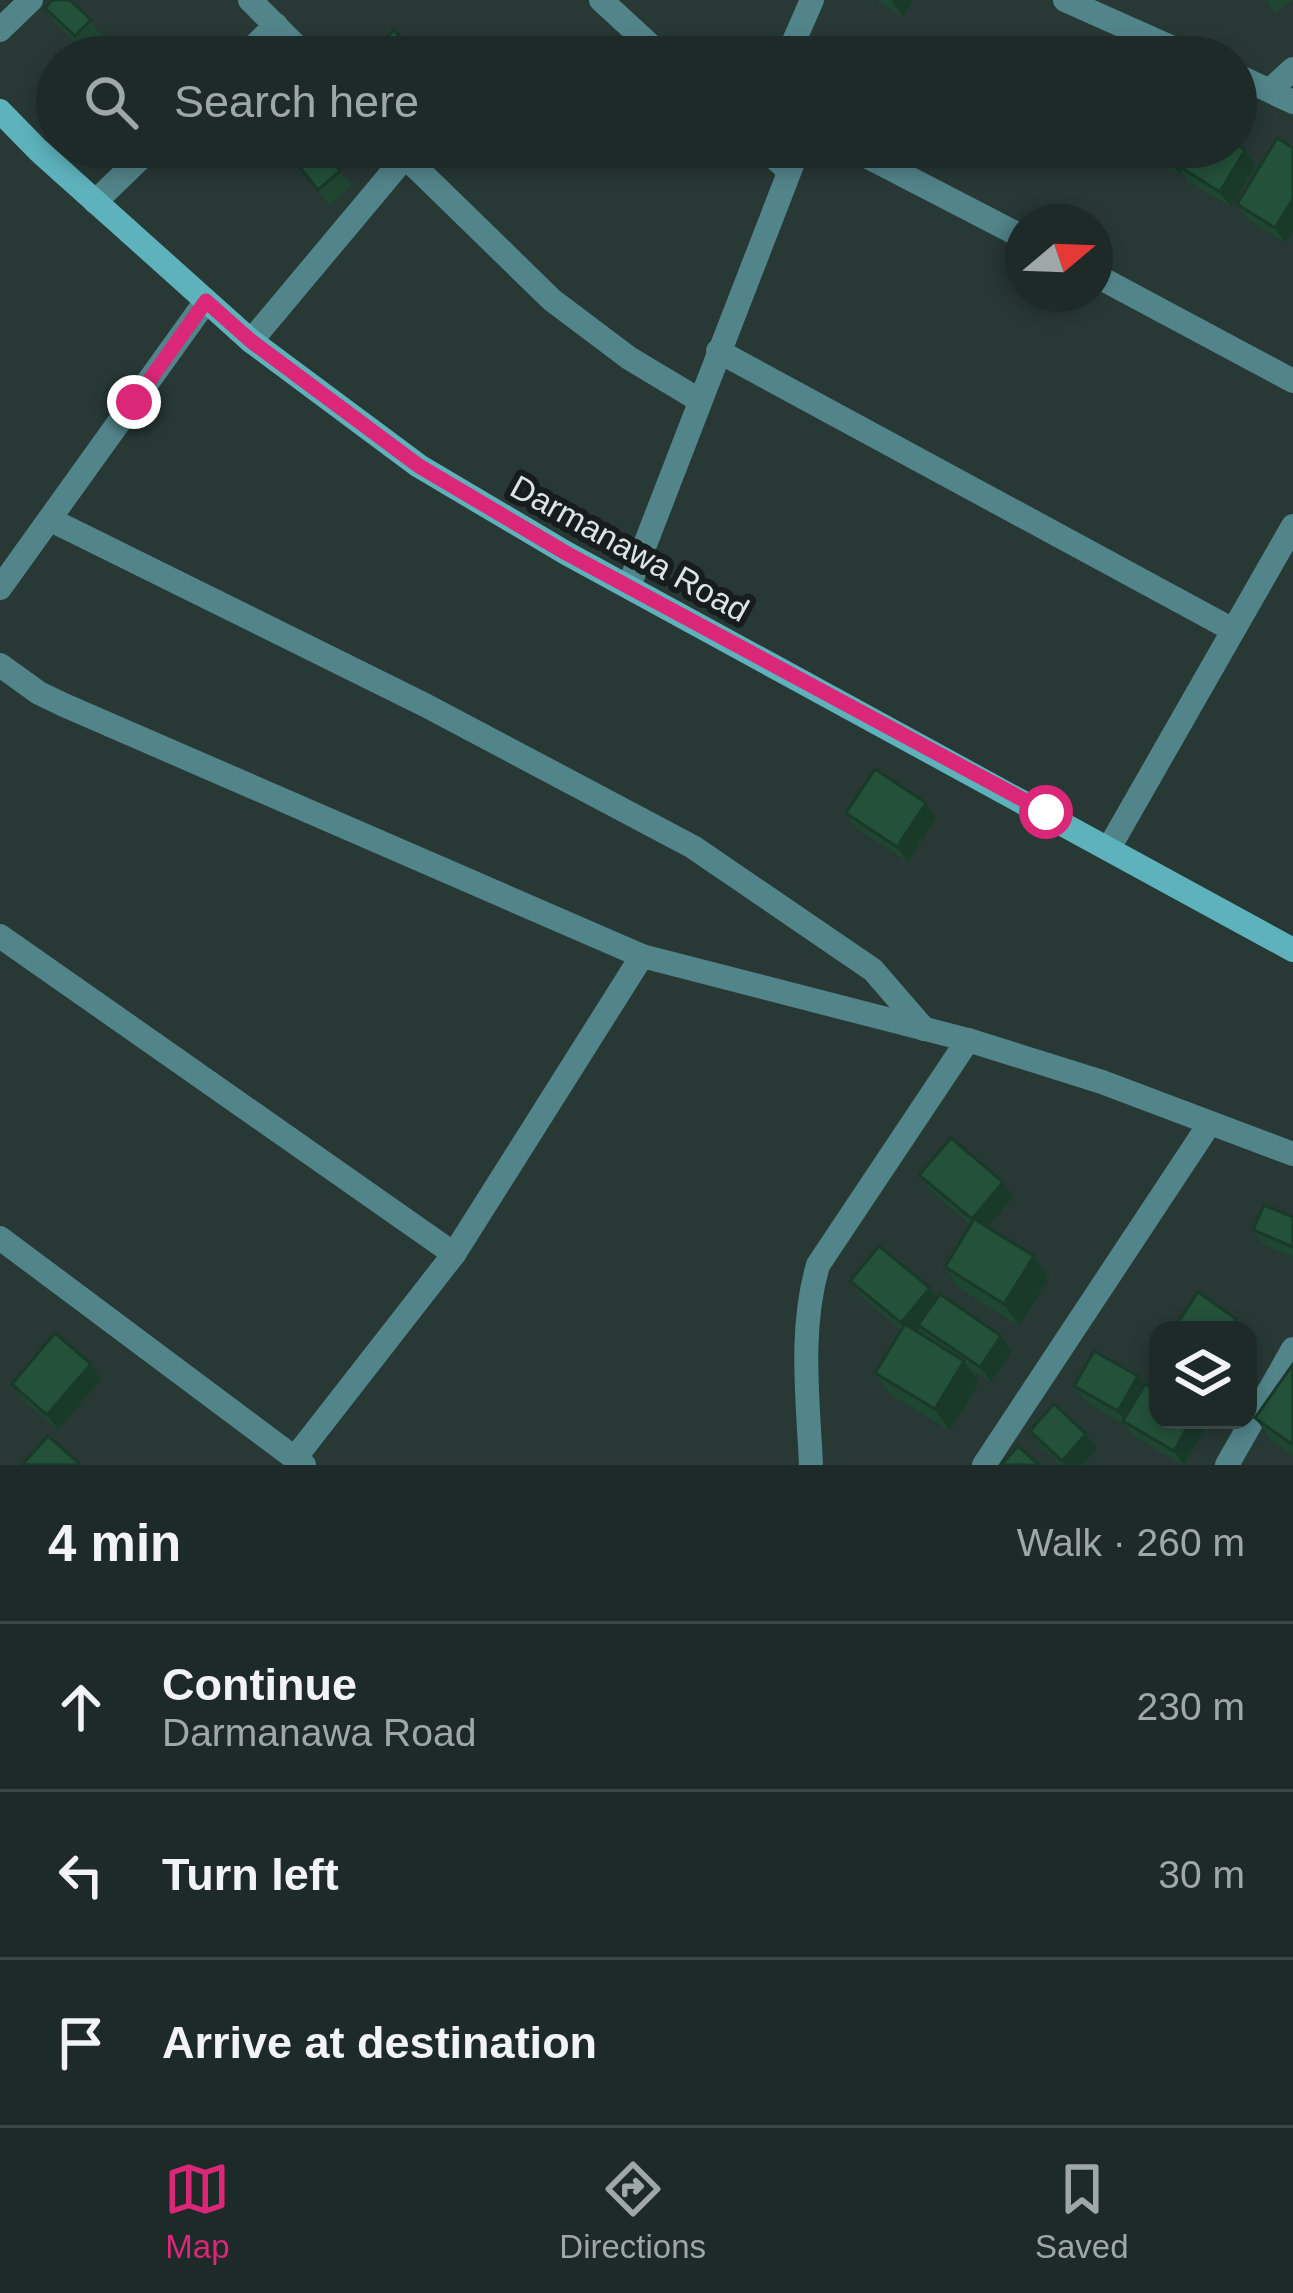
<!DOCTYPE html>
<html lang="en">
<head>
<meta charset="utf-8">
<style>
  body { margin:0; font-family:Arial,sans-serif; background:#2a3634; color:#f1f3f6 }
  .controls { position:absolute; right:36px; bottom:36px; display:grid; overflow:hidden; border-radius:24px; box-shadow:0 6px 18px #0003 }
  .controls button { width:108px; height:108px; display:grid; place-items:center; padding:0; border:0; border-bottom:3px solid #3b4645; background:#1d2a28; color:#f1f3f6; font:60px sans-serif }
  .compass { position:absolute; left:1005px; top:204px; width:108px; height:108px; border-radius:50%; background:#1d2a28; box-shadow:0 6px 18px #0003; rotate:71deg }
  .stop { position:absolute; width:36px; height:36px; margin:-27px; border:9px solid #db2777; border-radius:50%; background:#fff }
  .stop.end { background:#db2777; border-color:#fff; box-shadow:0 3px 12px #0008 }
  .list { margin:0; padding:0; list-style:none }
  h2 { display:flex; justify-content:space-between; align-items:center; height:156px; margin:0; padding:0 48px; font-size:51px }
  h2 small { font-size:39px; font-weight:400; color:#a0a7a8 }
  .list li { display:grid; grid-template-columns:78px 1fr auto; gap:36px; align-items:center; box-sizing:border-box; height:168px; padding:0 48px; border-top:3px solid #3b4645 }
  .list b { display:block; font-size:45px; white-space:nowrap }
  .list p { margin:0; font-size:39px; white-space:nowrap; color:#a0a7a8 }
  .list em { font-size:39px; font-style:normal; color:#a0a7a8 }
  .icon { flex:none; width:66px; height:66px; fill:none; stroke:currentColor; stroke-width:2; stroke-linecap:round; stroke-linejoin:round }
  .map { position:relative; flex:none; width:1293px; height:1465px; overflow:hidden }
  .search { position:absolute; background:#1d2a28; box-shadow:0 6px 18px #0003; left:36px; right:36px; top:36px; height:132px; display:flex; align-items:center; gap:30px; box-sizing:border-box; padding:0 42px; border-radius:66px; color:#a0a7a8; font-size:45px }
  .sheet { height:660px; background:#1d2a28 }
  nav { display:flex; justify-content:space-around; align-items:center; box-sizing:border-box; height:168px; border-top:3px solid #3b4645; background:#1d2a28; font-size:33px; color:#a0a7a8 }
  nav a { display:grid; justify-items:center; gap:6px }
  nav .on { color:#db2777 }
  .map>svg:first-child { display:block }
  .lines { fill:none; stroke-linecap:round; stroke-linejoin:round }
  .street { stroke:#52858a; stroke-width:24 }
  .secondary { stroke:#5db2bb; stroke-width:24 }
  .wall { fill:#1f4632 }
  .shaded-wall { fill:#193929 }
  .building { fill:#24513a; stroke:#193929; stroke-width:3 }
  .route { stroke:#db2777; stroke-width:15 }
  .labels { text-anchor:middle; stroke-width:12; stroke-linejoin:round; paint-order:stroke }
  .street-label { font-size:33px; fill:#dbe5e3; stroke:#161d1c }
</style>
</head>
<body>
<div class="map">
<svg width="1293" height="1465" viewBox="0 0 1293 1465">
  <rect width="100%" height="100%" fill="#273835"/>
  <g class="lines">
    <!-- street -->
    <g class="street">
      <polyline points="250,0 307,57"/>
      <polyline points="601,0 663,57"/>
      <polyline points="1065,0 1193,57"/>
      <polyline points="0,30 31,0"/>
      <polyline points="243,57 276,25"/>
      <polyline points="787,57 812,0"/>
      <polyline points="1236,75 1293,102"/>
      <polyline points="1270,90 1293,69"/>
      <polyline points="395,147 552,300 629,358 699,400"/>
      <polyline points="763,147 789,171"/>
      <polyline points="849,147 1023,237"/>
      <polyline points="95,202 152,147"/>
      <polyline points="1095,275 1293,381"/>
      <polyline points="251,341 405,157"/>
      <polyline points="718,351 1233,630"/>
      <polyline points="51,520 425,705 693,847 873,970 924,1029"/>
      <polyline points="629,586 799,147"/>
      <polyline points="0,588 206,301"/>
      <polyline points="0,665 39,693 64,705 642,956 968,1040 1102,1082 1293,1154"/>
      <polyline points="1109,848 1293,526"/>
      <polyline points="0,936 454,1254"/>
      <polyline points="0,1238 304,1465"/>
      <polyline points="295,1458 454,1254 642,956"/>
      <path d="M811 1465C808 1399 799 1330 818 1265L968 1040"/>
      <polyline points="984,1465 1210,1123"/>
      <polyline points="1227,1465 1293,1349"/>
    </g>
    <!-- secondary -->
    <polyline class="secondary" points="0,111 38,150 251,341 419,466 566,553 1293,950"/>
  </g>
  <!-- wall -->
  <g class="wall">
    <polygon points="876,0 913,0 903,17"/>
    <polygon points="1266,0 1292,0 1275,13"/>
    <polygon points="45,8 91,20 101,35 85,51 55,23"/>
    <polygon points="284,147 340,171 351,186 329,205"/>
    <polygon points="1120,147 1236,147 1245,150 1256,165 1231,207 1187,180 1181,170 1179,174"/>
    <polygon points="1293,148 1293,231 1285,243 1247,219 1237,204"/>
    <polygon points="846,813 936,818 908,862 856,828"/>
    <polygon points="919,1175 1013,1197 988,1227 1034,1256 1049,1278 1019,1326 960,1289 945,1267 971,1225 930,1190"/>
    <polygon points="1293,1217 1293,1257 1264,1245 1253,1230"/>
    <polygon points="850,1281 930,1288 937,1298 1012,1351 991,1382 968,1367 979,1383 950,1431 891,1395 875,1373 901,1330 861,1296"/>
    <polygon points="91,1364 101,1379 58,1430 22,1399 12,1384"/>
    <polygon points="1293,1364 1293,1456 1271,1440 1255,1418"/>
    <polygon points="1074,1386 1158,1420 1200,1420 1206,1428 1185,1465 1183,1465 1134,1436 1125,1425 1085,1401"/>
    <polygon points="1030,1431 1097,1449 1082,1465 1061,1465 1040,1446"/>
  </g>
  <!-- shaded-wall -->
  <g class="shaded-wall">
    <polygon points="894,0 913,0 903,17 892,2"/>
    <polygon points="1174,147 1191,147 1177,165 1181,170 1179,174 1168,159"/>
    <polygon points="1245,150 1256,165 1231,207 1220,192"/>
    <polygon points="1293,199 1293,231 1285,243 1275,228"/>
    <polygon points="926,803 936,818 908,862 897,847"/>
    <polygon points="1003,1182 1013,1197 982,1234 972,1219"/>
    <polygon points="1034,1256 1049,1278 1019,1326 1004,1304"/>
    <polygon points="930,1288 940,1303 912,1338 901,1323"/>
    <polygon points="1236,1319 1244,1330 1229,1330"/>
    <polygon points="1001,1336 1012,1351 991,1382 980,1367"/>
    <polygon points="964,1361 979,1383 950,1431 935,1409"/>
    <polygon points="91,1364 101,1379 58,1430 47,1415"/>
    <polygon points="1138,1376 1148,1391 1128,1426 1118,1411"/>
    <polygon points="1191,1420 1200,1420 1206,1428 1184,1465 1174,1451"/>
    <polygon points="1086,1434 1097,1449 1082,1465 1065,1465 1062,1461"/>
  </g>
  <!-- building -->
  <g class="building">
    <polygon points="52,0 70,0 91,20 75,36 45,8"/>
    <polygon points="394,30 417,57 366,57 364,56"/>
    <polygon points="148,38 162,57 123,57"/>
    <polygon points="1114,41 1139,57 1103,57"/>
    <polygon points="1277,138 1293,148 1293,199 1275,228 1237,204"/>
    <polygon points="1236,144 1245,150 1220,192 1177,165 1188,147 1236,147"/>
    <polygon points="284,147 321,147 340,171 318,190"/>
    <polygon points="1141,147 1174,147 1168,159"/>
    <polygon points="875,769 926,803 897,847 846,813"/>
    <polygon points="951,1138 1003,1182 972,1219 919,1175"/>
    <polygon points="1264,1205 1293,1217 1293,1247 1253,1230"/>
    <polygon points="974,1219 1034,1256 1004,1304 945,1267"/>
    <polygon points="879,1246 930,1288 901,1323 850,1281"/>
    <polygon points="1198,1292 1236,1319 1229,1330 1173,1330"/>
    <polygon points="940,1294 1001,1336 980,1367 918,1325"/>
    <polygon points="905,1324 964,1361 935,1409 875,1373"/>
    <polygon points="55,1333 91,1364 47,1415 12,1384"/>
    <polygon points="1094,1351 1138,1376 1118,1411 1074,1386"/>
    <polygon points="1158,1351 1158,1367 1151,1362"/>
    <polygon points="1293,1364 1293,1445 1255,1418"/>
    <polygon points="1145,1384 1158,1392 1158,1420 1191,1420 1174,1451 1123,1421"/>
    <polygon points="1054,1404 1086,1434 1062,1461 1030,1431"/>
    <polygon points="48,1436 81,1465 22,1465"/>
    <polygon points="1018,1446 1039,1465 1001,1465"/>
  </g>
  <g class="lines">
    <!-- route -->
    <polyline class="route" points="134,402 206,301 251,341 419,466 566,553 1046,812"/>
  </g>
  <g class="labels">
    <!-- street labels -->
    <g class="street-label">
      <text transform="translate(630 548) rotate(29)" y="12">Darmanawa Road</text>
    </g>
  </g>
</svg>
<div class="controls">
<button><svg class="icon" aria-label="layers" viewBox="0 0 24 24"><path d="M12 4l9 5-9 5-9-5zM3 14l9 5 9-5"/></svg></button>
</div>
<svg class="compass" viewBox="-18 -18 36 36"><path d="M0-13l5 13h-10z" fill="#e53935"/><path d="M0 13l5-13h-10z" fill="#a0a7a8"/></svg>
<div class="stop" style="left:1046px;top:812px"></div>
<div class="stop end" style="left:134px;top:402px"></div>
<div class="search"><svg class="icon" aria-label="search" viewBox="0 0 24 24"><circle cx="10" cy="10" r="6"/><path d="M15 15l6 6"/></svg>Search here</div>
</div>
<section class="sheet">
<h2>4 min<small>Walk · 260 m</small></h2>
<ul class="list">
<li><svg class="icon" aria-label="ahead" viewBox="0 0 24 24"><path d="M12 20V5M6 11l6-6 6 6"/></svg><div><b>Continue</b><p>Darmanawa Road</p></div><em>230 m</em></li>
<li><svg class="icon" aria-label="left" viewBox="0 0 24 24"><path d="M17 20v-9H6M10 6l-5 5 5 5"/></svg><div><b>Turn left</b></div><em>30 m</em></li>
<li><svg class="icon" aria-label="arrive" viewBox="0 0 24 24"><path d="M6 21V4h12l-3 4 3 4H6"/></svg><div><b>Arrive at destination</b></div></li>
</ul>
</section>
<nav>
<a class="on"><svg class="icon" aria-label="map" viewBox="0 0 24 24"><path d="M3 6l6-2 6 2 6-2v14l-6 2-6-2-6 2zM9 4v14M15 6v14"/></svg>Map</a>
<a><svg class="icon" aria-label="directions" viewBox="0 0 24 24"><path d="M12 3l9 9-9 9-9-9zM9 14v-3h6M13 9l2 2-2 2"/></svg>Directions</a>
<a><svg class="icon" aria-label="saved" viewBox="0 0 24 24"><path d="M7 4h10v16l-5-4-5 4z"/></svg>Saved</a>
</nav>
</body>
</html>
